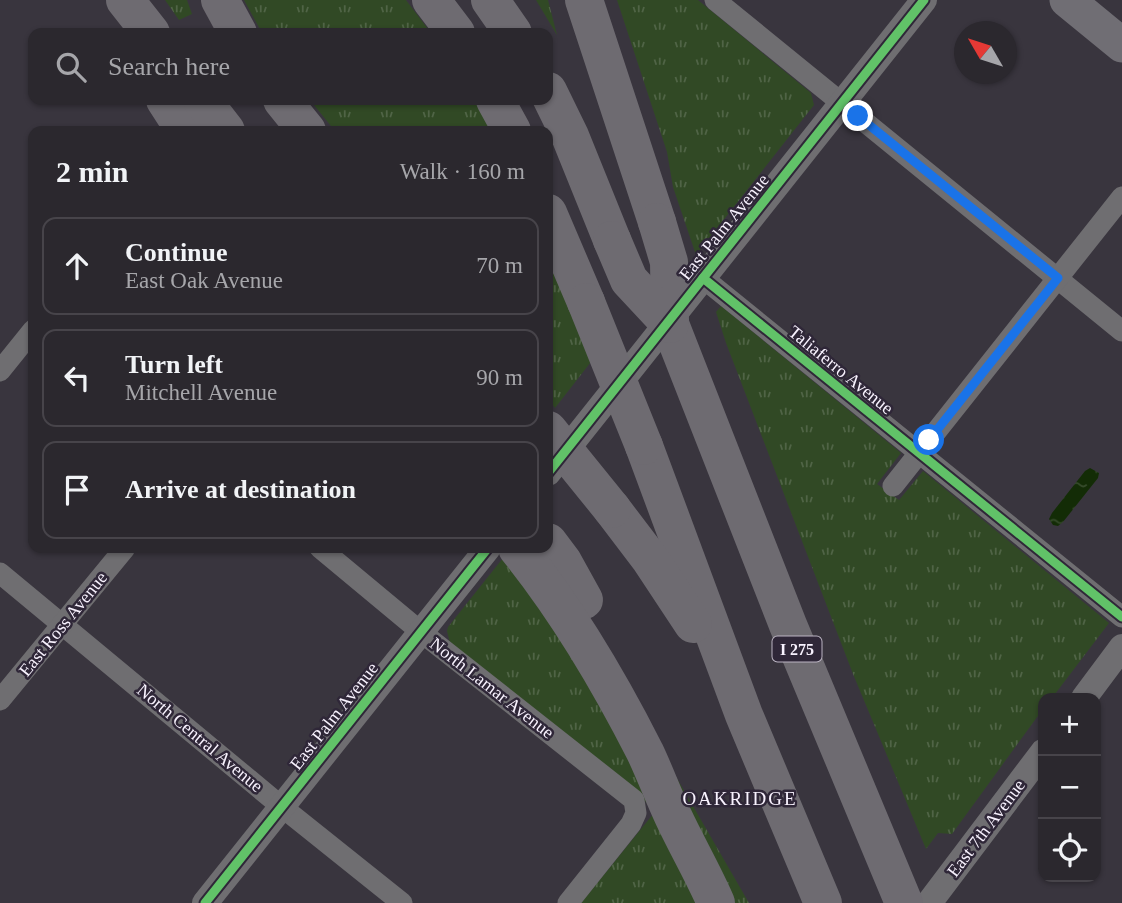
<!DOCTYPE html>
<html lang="en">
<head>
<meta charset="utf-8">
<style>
  body { margin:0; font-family:Georgia,serif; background:#333036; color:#f1f3f6 }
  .controls { position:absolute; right:21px; bottom:21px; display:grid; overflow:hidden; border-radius:14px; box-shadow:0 2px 5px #0004 }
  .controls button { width:63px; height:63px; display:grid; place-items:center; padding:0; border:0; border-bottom:2px solid #47444a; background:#2b282e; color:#f1f3f6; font:35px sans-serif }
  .compass { position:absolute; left:954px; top:21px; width:63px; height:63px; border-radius:50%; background:#2b282e; box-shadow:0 2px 5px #0004; rotate:309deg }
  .stop { position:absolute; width:21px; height:21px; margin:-16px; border:5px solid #1a73e8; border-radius:50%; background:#fff }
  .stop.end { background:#1a73e8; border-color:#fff; box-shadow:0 2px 7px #0008 }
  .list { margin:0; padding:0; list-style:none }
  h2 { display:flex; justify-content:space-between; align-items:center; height:91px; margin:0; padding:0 28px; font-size:30px }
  h2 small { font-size:23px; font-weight:400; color:#a6a6aa }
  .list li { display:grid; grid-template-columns:46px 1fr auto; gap:21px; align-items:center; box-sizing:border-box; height:98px; margin:0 14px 14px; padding:0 14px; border:2px solid #47444a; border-radius:14px }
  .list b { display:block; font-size:26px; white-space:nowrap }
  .list p { margin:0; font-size:23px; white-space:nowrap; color:#a6a6aa }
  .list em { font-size:23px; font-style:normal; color:#a6a6aa }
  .icon { flex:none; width:38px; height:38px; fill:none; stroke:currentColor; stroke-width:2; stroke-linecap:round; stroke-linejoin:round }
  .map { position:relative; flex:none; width:1122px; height:903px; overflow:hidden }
  .search { position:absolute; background:#2b282e; box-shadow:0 2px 5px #0004; left:28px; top:28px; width:525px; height:77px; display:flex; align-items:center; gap:18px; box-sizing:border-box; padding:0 24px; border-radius:14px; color:#a6a6aa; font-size:26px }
  .panel { position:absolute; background:#2b282e; box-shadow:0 2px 5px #0004; left:28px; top:126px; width:525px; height:427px; border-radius:14px }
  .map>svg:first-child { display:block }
  .grass { fill:url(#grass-tufts) }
  .water { fill:url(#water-ripples) }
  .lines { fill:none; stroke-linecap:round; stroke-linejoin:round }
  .minor { stroke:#6f6e71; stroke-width:21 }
  .tertiary { stroke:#6f6e71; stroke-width:26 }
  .primary { stroke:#706e74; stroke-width:35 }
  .motorway { stroke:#6e6b71; stroke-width:38 }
  .motorway-bridge { stroke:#6e6b71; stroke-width:38 }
  .cycleway-casing { stroke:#2f2738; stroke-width:13 }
  .cycleway { stroke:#61c268; stroke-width:9 }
  .route { stroke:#1a73e8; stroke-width:9 }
  .labels { text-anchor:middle; stroke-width:5; stroke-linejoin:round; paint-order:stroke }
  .shield { fill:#2f2738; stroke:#bcb5c3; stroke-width:2 }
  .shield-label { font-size:16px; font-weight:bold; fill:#f8f2fe }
  .street-label { font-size:18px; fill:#f8f2fe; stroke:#2f2738 }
  .neighbourhood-label { font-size:19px; letter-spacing:2px; fill:#f8f2fe; stroke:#2f2738 }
</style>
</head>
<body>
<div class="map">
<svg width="1122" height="903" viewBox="0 0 1122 903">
  <defs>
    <pattern id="grass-tufts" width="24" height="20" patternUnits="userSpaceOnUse" patternTransform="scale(1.75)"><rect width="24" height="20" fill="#314925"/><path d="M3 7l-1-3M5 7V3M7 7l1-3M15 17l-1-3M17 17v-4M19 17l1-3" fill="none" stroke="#506446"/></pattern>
    <pattern id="water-ripples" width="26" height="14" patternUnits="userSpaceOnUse" patternTransform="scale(1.75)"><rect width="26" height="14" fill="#132c06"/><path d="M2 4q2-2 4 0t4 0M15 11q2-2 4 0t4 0" fill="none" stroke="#364b2b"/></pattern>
  </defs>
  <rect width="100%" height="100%" fill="#39353e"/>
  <!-- grass -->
  <g class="grass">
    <polygon points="165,0 187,0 192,14 179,20"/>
    <polygon points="244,0 406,0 431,33 262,33"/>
    <polygon points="536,0 548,0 557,35"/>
    <polygon points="617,0 698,0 811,93 814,105 696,255 673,187 667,152"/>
    <polygon points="310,100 474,100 491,131 335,131"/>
    <polygon points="548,254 594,358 555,408 548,399"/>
    <polygon points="721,306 901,453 877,484 899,500 923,471 1109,623 1052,698 1043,698 1043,709 952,834 938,833 926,849 853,674 726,343 716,312"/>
    <polygon points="511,548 660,749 749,903 581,903 654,813 645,801 450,643 447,631 448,627"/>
  </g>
  <!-- water -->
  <polygon class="water" points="1090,468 1099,473 1098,478 1063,522 1058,526 1053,525 1049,519 1052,513 1085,471"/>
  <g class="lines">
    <!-- minor -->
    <g class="minor">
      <polyline points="715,0 1122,331"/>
      <polyline points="703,278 1122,617"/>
      <polyline points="0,371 33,330"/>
      <polyline points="893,486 1122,197"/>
      <polyline points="320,548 421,632 634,800 636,813 631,824 568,903"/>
      <polyline points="0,573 282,807 402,903"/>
      <polyline points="0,700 125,548"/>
    </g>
    <!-- tertiary -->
    <g class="tertiary">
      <polyline points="548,473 924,0"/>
      <polyline points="1084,698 1122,647"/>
      <polyline points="205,903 488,548"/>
      <polyline points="929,903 1043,752"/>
    </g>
    <!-- primary -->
    <polyline class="primary" points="1067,0 1122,45"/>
    <!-- motorway -->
    <g class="motorway">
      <polyline points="125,0 151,33"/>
      <polyline points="220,0 238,33"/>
      <polyline points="431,0 456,33"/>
      <polyline points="490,0 513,33"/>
      <polyline points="584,0 657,222"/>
      <polyline points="548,91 570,136 612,240"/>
      <polyline points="165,100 185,131"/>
      <polyline points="202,100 226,131"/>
      <polyline points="282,100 307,131"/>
      <polyline points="495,100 512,131"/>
      <polyline points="548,213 586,302"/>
      <polyline points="670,324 788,625 904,903"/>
      <polyline points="644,446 744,715 823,903"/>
      <polyline points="612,509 650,559 693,624"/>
      <polyline points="548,542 563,562 584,600"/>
      <path d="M517 548C567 610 609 681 645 752 655 773 663 795 673 816 687 846 703 873 716 903"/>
    </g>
    <!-- motorway-bridge -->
    <g class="motorway-bridge">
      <polyline points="657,222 669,262 670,324"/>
      <polyline points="612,240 629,280 670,324"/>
      <polyline points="586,302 644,446"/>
      <polyline points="548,430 612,509"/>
    </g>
    <defs>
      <g id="cycleway">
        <polyline points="703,278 1122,617"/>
        <polyline points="548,473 924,0"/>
        <polyline points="205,903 488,548"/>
      </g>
    </defs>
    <!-- cycleway casing -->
    <use href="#cycleway" class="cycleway-casing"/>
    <!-- cycleway -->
    <use href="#cycleway" class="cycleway"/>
  </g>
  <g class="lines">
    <!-- route -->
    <polyline class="route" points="858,116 1058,278 929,440"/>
  </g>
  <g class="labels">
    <!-- shield labels -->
    <rect class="shield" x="772.5" y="636.5" width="49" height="25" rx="5"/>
    <g class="shield-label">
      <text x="797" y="655">I 275</text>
    </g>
    <!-- street labels -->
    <g class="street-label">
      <text transform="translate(724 227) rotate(-51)" y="6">East Palm Avenue</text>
      <text transform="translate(841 370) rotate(39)" y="6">Taliaferro Avenue</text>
      <text transform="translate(63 624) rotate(-51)" y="6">East Ross Avenue</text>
      <text transform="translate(492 688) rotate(38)" y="6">North Lamar Avenue</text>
      <text transform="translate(334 716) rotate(-52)" y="6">East Palm Avenue</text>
      <text transform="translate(200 738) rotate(40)" y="6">North Central Avenue</text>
      <text transform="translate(986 828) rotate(-53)" y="6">East 7th Avenue</text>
    </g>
    <!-- neighbourhood labels -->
    <g class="neighbourhood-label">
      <text x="740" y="805">OAKRIDGE</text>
    </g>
  </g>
</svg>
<div class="controls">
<button>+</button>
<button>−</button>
<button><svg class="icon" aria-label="locate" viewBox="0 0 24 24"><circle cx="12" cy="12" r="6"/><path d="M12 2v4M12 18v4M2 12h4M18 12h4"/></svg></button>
</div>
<svg class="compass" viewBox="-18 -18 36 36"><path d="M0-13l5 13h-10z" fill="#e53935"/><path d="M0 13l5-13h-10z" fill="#a6a6aa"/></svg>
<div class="stop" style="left:929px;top:440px"></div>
<div class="stop end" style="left:858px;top:116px"></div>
<div class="search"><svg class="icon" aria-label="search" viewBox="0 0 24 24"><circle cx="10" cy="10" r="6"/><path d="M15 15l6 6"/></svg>Search here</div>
<section class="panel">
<h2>2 min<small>Walk · 160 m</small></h2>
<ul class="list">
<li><svg class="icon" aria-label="ahead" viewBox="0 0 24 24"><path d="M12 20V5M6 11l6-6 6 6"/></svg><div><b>Continue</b><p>East Oak Avenue</p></div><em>70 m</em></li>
<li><svg class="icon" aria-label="left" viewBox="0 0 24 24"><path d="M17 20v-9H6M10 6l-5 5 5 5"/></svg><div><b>Turn left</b><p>Mitchell Avenue</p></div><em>90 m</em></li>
<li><svg class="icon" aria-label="arrive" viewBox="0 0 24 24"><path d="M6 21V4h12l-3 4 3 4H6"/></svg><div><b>Arrive at destination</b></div></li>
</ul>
</section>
</div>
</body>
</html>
